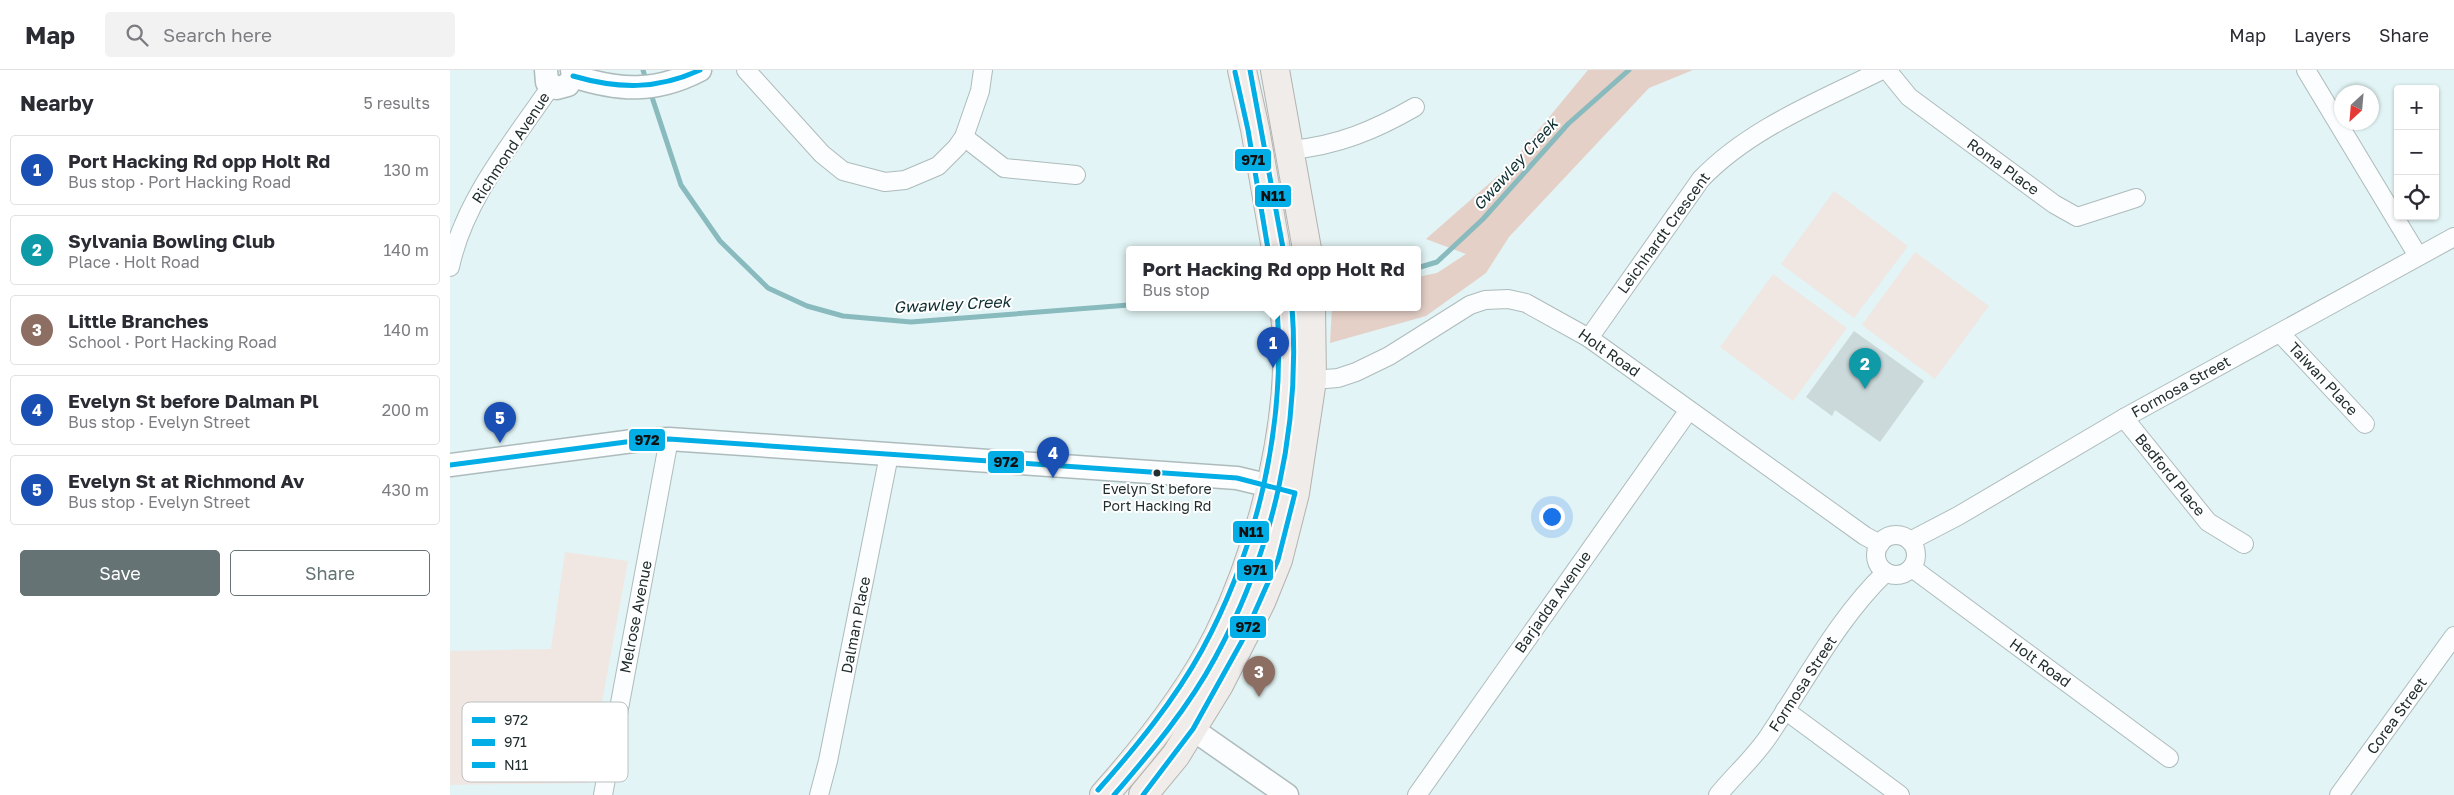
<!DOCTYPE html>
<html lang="en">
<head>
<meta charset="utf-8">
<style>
  body { margin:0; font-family:"Golos Text",sans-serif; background:#f2f2f3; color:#2b2b33 }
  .controls { position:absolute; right:15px; top:15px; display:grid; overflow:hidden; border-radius:5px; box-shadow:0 1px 4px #0004 }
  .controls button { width:45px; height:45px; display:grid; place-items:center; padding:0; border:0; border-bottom:1px solid #e1e1e2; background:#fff; color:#2b2b33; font:25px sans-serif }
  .compass { position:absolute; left:1884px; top:15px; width:45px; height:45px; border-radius:50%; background:#fff; box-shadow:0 1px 4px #0004; rotate:206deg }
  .you { position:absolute; left:1101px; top:446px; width:18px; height:18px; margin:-12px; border:4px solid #fff; border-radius:50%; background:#1a73e8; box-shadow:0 0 0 8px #1a73e833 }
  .badge { display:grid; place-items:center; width:32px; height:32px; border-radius:50%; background:#657374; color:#fff; font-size:16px; font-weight:700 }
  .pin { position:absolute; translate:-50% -41px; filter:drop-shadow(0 1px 2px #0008) }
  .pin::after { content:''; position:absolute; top:26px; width:18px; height:15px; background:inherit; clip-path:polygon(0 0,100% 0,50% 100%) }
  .popup { position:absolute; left:676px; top:176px; width:295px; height:65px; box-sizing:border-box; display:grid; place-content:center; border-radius:5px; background:#fff; filter:drop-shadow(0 1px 4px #0005); font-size:16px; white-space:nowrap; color:#7c7c81 }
  .popup b { font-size:19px; color:#2b2b33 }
  .popup::after { content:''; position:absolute; left:50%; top:100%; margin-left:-10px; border:10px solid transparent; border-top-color:#fff }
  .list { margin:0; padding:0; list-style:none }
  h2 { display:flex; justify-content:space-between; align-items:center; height:65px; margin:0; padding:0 20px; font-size:21px }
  h2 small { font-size:16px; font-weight:400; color:#7c7c81 }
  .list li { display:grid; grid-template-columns:32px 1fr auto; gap:15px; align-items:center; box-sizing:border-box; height:70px; margin:0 10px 10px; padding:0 10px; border:1px solid #e1e1e2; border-radius:5px }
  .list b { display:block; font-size:19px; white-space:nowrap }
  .list p { margin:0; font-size:16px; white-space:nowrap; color:#7c7c81 }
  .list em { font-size:16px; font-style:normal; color:#7c7c81 }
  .actions { display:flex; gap:10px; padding:15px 20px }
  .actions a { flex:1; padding:11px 0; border:1px solid #657374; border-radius:5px; text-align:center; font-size:18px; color:#657374 }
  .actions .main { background:#657374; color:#fff }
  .icon { flex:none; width:28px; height:28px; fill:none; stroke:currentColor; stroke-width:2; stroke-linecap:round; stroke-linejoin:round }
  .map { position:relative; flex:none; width:2004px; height:725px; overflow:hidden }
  header { display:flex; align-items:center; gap:30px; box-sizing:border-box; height:70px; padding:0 25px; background:#fff; border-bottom:1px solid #e1e1e2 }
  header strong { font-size:24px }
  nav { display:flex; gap:28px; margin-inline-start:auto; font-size:18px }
  .search { width:350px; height:45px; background:#f2f2f3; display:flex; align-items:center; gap:12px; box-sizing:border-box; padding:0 18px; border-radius:5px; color:#7c7c81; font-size:19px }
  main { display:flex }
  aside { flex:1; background:#fff }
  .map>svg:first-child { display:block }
  .green { fill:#f0e7e2 }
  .forest { fill:#e5d0c7 }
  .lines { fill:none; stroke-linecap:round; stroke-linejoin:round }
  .stream { stroke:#88babe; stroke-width:5 }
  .building { fill:#cbd9da }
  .minor-casing { stroke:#aebbbc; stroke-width:20 }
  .tertiary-casing { stroke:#aebbbc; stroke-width:25 }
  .primary-casing { stroke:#b4b2af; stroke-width:30 }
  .minor { stroke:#fbfdfe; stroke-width:18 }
  .tertiary { stroke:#fbfdfe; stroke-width:22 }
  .primary { stroke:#f0ece9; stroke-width:28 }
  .bus-1-casing { stroke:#fff; stroke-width:9 }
  .bus-2-casing { stroke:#fff; stroke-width:9 }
  .bus-3-casing { stroke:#fff; stroke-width:9 }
  .bus-1 { stroke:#02aee5; stroke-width:5 }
  .bus-2 { stroke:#02aee5; stroke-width:5 }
  .bus-3 { stroke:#02aee5; stroke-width:5 }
  .bus-dot { fill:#222e2f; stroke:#fff; stroke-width:2 }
  .labels { text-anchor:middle; stroke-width:4; stroke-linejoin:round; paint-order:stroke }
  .bus-label { font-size:14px; fill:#222e2f; stroke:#fff }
  .street-label { font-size:15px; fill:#222e2f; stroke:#fff }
  .water-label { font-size:16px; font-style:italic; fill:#0e2f32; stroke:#fff }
  .key { fill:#fff; stroke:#bdc0c1; stroke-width:1 }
  .key-label { font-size:14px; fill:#222e2f }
  .line-badge { stroke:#fff; stroke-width:2 }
  .pale-badge-label { font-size:14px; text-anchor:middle; font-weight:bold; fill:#111 }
</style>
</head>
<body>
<header>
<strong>Map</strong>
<div class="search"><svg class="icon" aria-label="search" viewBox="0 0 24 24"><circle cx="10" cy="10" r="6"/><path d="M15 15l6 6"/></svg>Search here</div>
<nav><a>Map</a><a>Layers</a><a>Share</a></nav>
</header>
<main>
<aside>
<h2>Nearby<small>5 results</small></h2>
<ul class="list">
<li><span class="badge" style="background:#1a4fb4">1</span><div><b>Port Hacking Rd opp Holt Rd</b><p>Bus stop · Port Hacking Road</p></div><em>130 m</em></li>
<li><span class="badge" style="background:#0f9aa8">2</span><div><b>Sylvania Bowling Club</b><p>Place · Holt Road</p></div><em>140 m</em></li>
<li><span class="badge" style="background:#8d6e63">3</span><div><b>Little Branches</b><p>School · Port Hacking Road</p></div><em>140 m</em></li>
<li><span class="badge" style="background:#1a4fb4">4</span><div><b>Evelyn St before Dalman Pl</b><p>Bus stop · Evelyn Street</p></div><em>200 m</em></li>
<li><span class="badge" style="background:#1a4fb4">5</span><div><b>Evelyn St at Richmond Av</b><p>Bus stop · Evelyn Street</p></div><em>430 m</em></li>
</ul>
<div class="actions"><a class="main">Save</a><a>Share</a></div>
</aside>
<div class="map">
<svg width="2004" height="725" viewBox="0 0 2004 725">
  <rect width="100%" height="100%" fill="#e2f4f5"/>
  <!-- green -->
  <g class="green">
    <polygon points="1384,121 1458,176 1404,248 1331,194"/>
    <polygon points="1465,182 1539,236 1485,309 1412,255"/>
    <polygon points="1323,204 1397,258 1343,331 1270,277"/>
    <polygon points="115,482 178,491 137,713 0,715 0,581 101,579"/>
  </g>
  <!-- forest -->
  <polygon class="forest" points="1138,0 1243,0 1199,18 1059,167 1036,203 976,246 880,273 882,237 967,237 967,207 987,203 1016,184 976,169 1058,97"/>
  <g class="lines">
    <!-- stream -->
    <g class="stream">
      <polyline points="193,0 196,10"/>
      <polyline points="200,21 231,115 270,171 318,218 357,236 393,246 461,252 679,235"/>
      <polyline points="967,198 987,192 1033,149 1118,54 1179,0"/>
    </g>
  </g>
  <!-- building -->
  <polygon class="building" points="1404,261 1474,311 1430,372 1385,340 1382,346 1356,327"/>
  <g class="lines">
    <defs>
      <g id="minor">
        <polyline points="296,0 372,84 393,101 435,112 455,110 488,96 507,77 514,67 530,21 533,0"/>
        <polyline points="1437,0 1459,27 1604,134 1627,147 1686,128"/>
        <polyline points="1856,0 1968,186"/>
        <polyline points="514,67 554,98 626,105"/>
        <path d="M840 80C887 76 925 60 965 37"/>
        <path d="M0 197C14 130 63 72 101 16"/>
        <polyline points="1830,263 1915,354"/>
        <path d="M1139 268 1251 109C1300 58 1370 31 1432 0"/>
        <polyline points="862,310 888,308 906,302 939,286 1020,235 1035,230 1058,229 1076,233 1139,268 1415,466 1430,474"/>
        <polyline points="1674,348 1758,452 1794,474"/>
        <circle cx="1446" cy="485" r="20"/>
        <polyline points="1460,471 1508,446 1674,348 2004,167"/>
        <polyline points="1462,498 1719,688"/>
        <polyline points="1335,640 1450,725"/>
        <polyline points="153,725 219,369"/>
        <polyline points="369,725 378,691 439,385"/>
        <polyline points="967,725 1239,340"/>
        <path d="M1268 725C1285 704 1306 686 1320 664 1357 609 1388 548 1436 502"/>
        <polyline points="1889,725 2004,566"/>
      </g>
      <g id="tertiary">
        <polyline points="96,0 97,12 107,18 118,15 123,6 122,0"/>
        <path d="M123 6C169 21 206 23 250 0"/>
        <polyline points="0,395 191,370 219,369 787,408 837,420"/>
        <polyline points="728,649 837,725"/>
      </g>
      <g id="primary">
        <polyline points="792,0 805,59 826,179"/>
        <polyline points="825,0 857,179"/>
        <path d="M654 725C696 678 741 621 769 564 813 475 848 336 834 237"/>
        <polyline points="693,725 726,685 769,615 811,532 828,490 845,423 862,310 861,237"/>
      </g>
    </defs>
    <!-- minor casing -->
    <use href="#minor" class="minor-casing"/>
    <!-- tertiary casing -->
    <use href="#tertiary" class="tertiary-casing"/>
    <!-- primary casing -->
    <use href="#primary" class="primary-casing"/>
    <!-- minor -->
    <use href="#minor" class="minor"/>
    <!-- tertiary -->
    <use href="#tertiary" class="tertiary"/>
    <!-- primary -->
    <use href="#primary" class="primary"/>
    <defs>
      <g id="bus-1">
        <path d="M123 6C168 19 207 20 250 0"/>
        <polyline points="0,395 191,370 219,369 787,408 845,423 828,490 792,571 743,659 693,725"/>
      </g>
      <g id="bus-2">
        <polyline points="785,2 798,60 818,179"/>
        <path d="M664 725C701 682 738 638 765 588 823 482 851 357 842 237"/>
      </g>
      <g id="bus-3">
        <polyline points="800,0 833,178"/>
        <path d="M648 720C686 677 724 631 752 580 808 477 836 355 827 238"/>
      </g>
    </defs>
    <!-- bus-1 casing -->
    <use href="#bus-1" class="bus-1-casing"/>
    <!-- bus-2 casing -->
    <use href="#bus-2" class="bus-2-casing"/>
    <!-- bus-3 casing -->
    <use href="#bus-3" class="bus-3-casing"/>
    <!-- bus-1 -->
    <use href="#bus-1" class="bus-1"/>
    <!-- bus-2 -->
    <use href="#bus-2" class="bus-2"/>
    <!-- bus-3 -->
    <use href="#bus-3" class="bus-3"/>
  </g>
  <!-- markers -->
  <circle class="bus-dot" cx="707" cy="403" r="4.5"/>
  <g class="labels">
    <!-- bus labels -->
    <g class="bus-label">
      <text x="707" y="424">Evelyn St before<tspan x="707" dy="17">Port Hacking Rd</tspan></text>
    </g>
    <!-- street labels -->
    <g class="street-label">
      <text transform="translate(61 78) rotate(-57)" y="5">Richmond Avenue</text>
      <text transform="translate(1553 97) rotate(36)" y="5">Roma Place</text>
      <text transform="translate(1214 163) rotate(-54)" y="5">Leichhardt Crescent</text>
      <text transform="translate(1159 283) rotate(35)" y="5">Holt Road</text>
      <text transform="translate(1873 309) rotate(47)" y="5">Taiwan Place</text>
      <text transform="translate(1731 317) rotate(-29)" y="5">Formosa Street</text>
      <text transform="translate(1720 405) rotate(51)" y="5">Bedford Place</text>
      <text transform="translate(1103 532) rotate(-55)" y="5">Barjadda Avenue</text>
      <text transform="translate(186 547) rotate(-79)" y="5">Melrose Avenue</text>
      <text transform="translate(406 555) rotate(-79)" y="5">Dalman Place</text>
      <text transform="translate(1590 593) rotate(36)" y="5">Holt Road</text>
      <text transform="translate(1353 614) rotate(-57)" y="5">Formosa Street</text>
      <text transform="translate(1947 646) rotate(-54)" y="5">Corea Street</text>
    </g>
    <!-- water labels -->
    <g class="water-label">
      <text transform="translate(1065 94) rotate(-48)" y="6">Gwawley Creek</text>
      <text transform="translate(502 234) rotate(-3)" y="6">Gwawley Creek</text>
    </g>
  </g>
  <!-- legend -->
  <rect x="12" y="632" width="166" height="80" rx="8" class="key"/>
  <rect x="22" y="647" width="23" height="6" fill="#02aee5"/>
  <rect x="22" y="669" width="23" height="7" fill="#02aee5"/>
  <rect x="22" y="692" width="23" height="6" fill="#02aee5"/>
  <g class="key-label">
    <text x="54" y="655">972</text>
    <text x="54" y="677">971</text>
    <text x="54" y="700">N11</text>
  </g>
  <g class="line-badge">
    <rect x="784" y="78" width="38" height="24" rx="5" fill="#02aee5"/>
    <rect x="804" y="114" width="38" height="24" rx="5" fill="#02aee5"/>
    <rect x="178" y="358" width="38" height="24" rx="5" fill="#02aee5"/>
    <rect x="537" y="380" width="38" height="24" rx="5" fill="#02aee5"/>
    <rect x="782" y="450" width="38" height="24" rx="5" fill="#02aee5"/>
    <rect x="786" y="488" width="38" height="24" rx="5" fill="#02aee5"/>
    <rect x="779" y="545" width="38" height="24" rx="5" fill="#02aee5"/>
  </g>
  <g class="pale-badge-label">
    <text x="803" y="95">971</text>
    <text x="823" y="131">N11</text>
    <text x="197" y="375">972</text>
    <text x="556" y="397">972</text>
    <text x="801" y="467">N11</text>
    <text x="805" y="505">971</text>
    <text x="798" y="562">972</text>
  </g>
</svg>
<div class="controls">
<button>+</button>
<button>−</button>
<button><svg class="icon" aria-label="locate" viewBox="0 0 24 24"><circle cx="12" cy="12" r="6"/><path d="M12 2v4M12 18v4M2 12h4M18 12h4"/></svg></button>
</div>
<svg class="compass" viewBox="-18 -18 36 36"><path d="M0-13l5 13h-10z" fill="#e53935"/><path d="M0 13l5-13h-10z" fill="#7c7c81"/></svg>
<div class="you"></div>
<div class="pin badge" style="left:823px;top:298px;background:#1a4fb4">1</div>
<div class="popup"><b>Port Hacking Rd opp Holt Rd</b>Bus stop</div>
<div class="pin badge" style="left:1415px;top:319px;background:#0f9aa8">2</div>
<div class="pin badge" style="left:809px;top:627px;background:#8d6e63">3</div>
<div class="pin badge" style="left:603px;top:408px;background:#1a4fb4">4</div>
<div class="pin badge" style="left:50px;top:373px;background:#1a4fb4">5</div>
</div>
</main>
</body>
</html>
